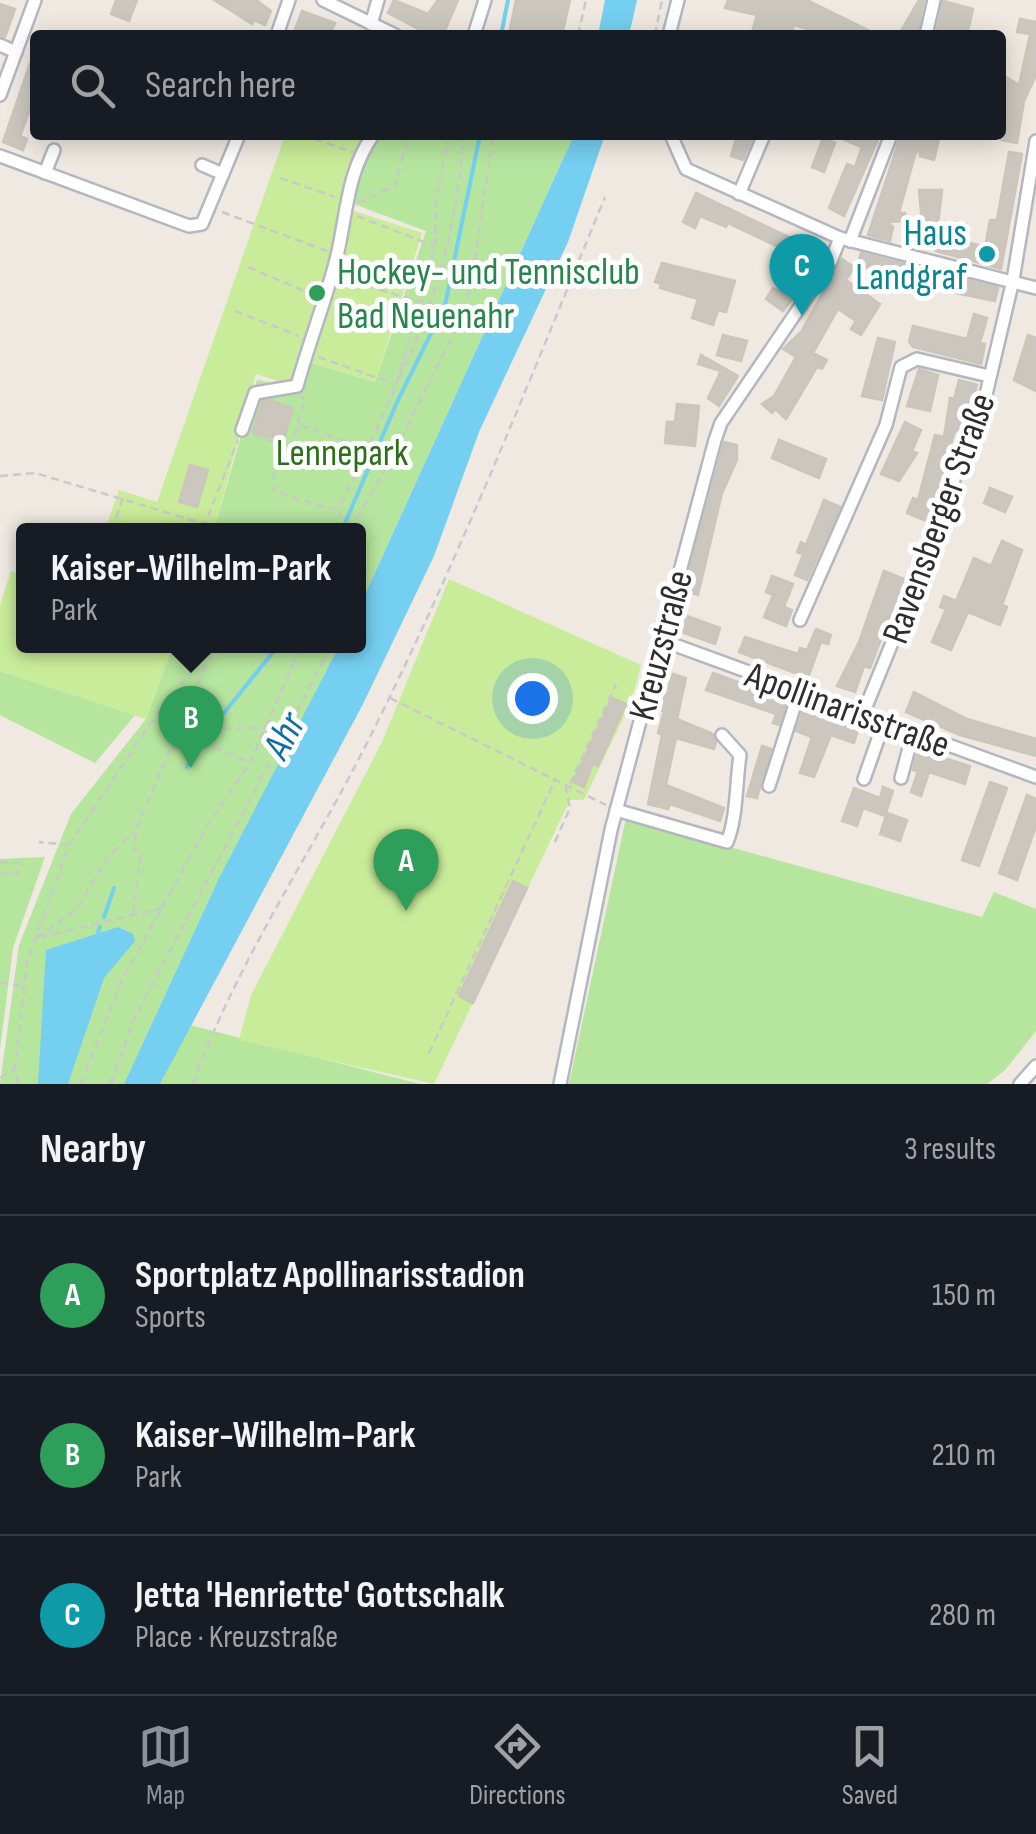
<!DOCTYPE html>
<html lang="en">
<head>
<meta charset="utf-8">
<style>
  body { margin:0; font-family:"Sofia Sans Condensed",sans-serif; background:#242831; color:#f1f3f6 }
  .you { position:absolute; left:532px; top:698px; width:35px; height:35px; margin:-25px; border:8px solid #fff; border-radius:50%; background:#1a73e8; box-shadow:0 0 0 15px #1a73e833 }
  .badge { display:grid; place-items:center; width:65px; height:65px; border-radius:50%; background:#8c9099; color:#fff; font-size:32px; font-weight:700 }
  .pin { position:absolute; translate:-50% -82px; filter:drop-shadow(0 2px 5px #0008) }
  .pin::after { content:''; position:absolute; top:52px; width:35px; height:30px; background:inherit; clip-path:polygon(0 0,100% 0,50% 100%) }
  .popup { position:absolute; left:16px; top:523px; width:350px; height:130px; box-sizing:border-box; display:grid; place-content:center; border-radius:10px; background:#171b24; filter:drop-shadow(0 2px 8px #0005); font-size:32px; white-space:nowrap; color:#9ea1a6 }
  .popup b { font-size:38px; color:#f1f3f6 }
  .popup::after { content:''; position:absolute; left:50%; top:100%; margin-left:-20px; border:20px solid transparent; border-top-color:#171b24 }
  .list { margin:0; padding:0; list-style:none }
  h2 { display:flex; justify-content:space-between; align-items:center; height:130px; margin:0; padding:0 40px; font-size:42px }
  h2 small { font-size:32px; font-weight:400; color:#9ea1a6 }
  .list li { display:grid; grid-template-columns:65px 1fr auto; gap:30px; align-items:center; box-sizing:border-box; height:160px; padding:0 40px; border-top:2px solid #363941 }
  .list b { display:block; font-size:38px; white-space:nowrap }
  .list p { margin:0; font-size:32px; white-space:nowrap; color:#9ea1a6 }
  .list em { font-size:32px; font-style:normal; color:#9ea1a6 }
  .icon { flex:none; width:55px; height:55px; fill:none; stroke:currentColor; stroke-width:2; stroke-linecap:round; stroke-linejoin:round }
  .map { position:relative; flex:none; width:1036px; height:1084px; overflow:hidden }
  .search { position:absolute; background:#171b24; box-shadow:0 5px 25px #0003; left:30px; right:30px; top:30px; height:110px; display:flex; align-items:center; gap:25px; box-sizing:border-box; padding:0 35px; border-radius:10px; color:#9ea1a6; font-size:38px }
  .sheet { height:610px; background:#171b24 }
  nav { display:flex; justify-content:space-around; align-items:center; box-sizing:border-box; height:140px; border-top:2px solid #363941; background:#171b24; font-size:28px; color:#9ea1a6 }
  nav a { display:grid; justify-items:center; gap:5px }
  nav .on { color:#8c9099 }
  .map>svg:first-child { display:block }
  .green { fill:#b6e59e }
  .pitch { fill:#c9ec9a }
  .water { fill:#75cff0 }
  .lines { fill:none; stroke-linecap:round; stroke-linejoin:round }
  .stream { stroke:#75cff0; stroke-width:4 }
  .building { fill:#cbc7bf; stroke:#cbc5ba; stroke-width:2.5 }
  .minor-casing { stroke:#b4b7c1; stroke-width:16 }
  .path { stroke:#c9c9c9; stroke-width:2.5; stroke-dasharray:8 5; stroke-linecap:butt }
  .minor { stroke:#fff; stroke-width:11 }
  .culture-dot { fill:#0f9aa8; stroke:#fff; stroke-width:4 }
  .leisure-dot { fill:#2e9e5b; stroke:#fff; stroke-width:4 }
  .labels { text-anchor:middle; stroke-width:10; stroke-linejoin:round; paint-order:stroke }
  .culture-label { font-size:38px; fill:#0d838f; stroke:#fff; text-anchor:end }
  .leisure-label { font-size:38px; fill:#27864d; stroke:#fff; text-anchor:start }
  .park-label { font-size:38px; fill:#2c6e1b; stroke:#fff }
  .street-label { font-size:38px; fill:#2e2e2e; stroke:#fff }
  .water-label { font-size:40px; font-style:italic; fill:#0d6fa3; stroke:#fff }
</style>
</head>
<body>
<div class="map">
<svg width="1036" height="1084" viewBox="0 0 1036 1084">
  <rect width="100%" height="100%" fill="#efe9e1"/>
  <!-- green -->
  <g class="green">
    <polygon points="367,135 574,135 359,608 358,530 214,530 257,380 299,388 308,362 375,382 426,231 346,201"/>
    <polygon points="173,646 339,646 219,878 124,1084 0,1084 19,945 71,814 146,719"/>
    <polygon points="0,671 135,715 95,763 0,715"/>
    <polygon points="626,818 982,917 994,892 1036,909 1036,1031 1005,1070 987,1084 569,1084"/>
    <polygon points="45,857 13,948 0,1049 0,859"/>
    <polygon points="190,1025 420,1084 160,1084"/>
  </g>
  <!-- pitch -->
  <g class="pitch">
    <polygon points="285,135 362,135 339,206 422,233 375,382 308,362 299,388 256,374 214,530 105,530 119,490 157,502"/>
    <polygon points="11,571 23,576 24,646 173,646 146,719 0,671 0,605"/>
    <polygon points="449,579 641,665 631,702 584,800 570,800 434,1084 239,1040 251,995 382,742"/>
  </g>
  <!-- water -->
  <g class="water">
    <polygon points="605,0 637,0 629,35 598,35"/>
    <polygon points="574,135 605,135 568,242 479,432 434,556 363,704 160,1084 124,1084 219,878 339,646 358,646 359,608"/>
    <polygon points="118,927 133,934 135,941 104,978 68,1084 38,1084 46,950"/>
  </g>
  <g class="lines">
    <!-- stream -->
    <g class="stream">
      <polyline points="501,35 508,0"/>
      <polyline points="342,530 398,400 445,305 480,135"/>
      <polyline points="187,767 215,724 278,646"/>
      <polyline points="104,917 114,888"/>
      <polyline points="98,932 100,927"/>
    </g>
  </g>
  <!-- building -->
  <g class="building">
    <polygon points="116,0 137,0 129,21 111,14"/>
    <polygon points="214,0 256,0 271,11 265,25 254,20 252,24"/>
    <polygon points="394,0 428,14 438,0 458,0 443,35 430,35 388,13"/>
    <polygon points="516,0 570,0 562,35 517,35 518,31 510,29"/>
    <polygon points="728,0 807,0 878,35 812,35 814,31 794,25 791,35 751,35 757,15 725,8"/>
    <polygon points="919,0 924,0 917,35 901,31"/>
    <polygon points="943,1 973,9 967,35 943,30 942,35 936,35"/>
    <polygon points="0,4 15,9 5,37 0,36"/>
    <polygon points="302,11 335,23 330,35 293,35"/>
    <polygon points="1020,19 1036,22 1036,75 1024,101 1017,143 1001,140 1001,74 1019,85 1030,34 1017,32"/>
    <polygon points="34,52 35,96 20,136 27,139 23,150 3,142"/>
    <polygon points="730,135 754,135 743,160 731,156 736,139"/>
    <polygon points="833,135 880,135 844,216 829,208 847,164 855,167 862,147"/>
    <polygon points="901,135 940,135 934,160 920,156 920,148 915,155 899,213 905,213 905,221 887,222 893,227 890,241 868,235"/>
    <polygon points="823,138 835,143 824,172 812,167"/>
    <polygon points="1009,152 1022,154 1001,269 936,251 939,238 953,242 957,222 967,224 963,241 985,247 990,220 997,220"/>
    <polygon points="919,190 942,190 938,223 922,222"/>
    <polygon points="696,193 816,250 806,281 783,311 766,299 773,288 781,292 793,254 728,223 726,227 700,216 695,228 683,222"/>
    <polygon points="861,253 998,288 995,301 926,287 927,282 915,278 880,274 858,263"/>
    <polygon points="842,259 854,267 846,280 880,304 861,335 851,329 856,321 838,309 813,353 827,360 822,369 817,367 786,419 775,409 772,413 762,404 774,396 796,357 783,349 801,332"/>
    <polygon points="662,263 735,281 726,312 718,310 713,325 692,318 698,299 660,288 661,284 655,282"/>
    <polygon points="974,314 987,318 980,343 985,344 981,364 913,347 909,342 913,326 967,339"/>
    <polygon points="723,335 747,341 741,361 717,355"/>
    <polygon points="1028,335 1036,338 1036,391 1014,380"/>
    <polygon points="878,338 895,342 882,400 862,396"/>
    <polygon points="701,355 738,376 719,406 708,398 721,371 698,364"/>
    <polygon points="919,369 938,375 930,411 907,406"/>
    <polygon points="959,380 977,385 965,431 957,429 954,434 929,522 907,513 913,498 918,500 935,435 944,437 950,398 954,399"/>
    <polygon points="268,400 293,408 283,441 253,432 263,401"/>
    <polygon points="677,404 699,406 695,446 665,443 667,422 675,422"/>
    <polygon points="905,422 921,430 912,451 917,453 899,481 881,474"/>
    <polygon points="779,440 826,459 819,478 772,458"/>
    <polygon points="724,442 737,445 737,460 722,493 698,595 684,591"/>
    <polygon points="190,465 208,470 197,507 179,502"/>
    <polygon points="990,488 1012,497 1005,512 984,503"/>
    <polygon points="824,500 840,507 807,580 795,575 803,555 797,552 801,542 806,545"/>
    <polygon points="1002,541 1022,550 1002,605 1007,607 1000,625 968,612 951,650 932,642 946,609 940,607 944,596 956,601 974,558 991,566"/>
    <polygon points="884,571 904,579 870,668 864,666 855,692 837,686 859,642"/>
    <polygon points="772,576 793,584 784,607 792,610 786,626 764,617 773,595 766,592"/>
    <polygon points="687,616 720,628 715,644 681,632"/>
    <polygon points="816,629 831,635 828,644 821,642 808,678 739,652 745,637 798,654 800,648 807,650"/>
    <polygon points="713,673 787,700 779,725 773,723 776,714 706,690"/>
    <polygon points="673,674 686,678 677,719 713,734 716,742 714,749 676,738 666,785 724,808 720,821 670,804 668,809 648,804 662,735 658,733 664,711 660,710"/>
    <polygon points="914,692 967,719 1036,739 1036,756 960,735 906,712"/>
    <polygon points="612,698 626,704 598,766 593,764 584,787 573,782"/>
    <polygon points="805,705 858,730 854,743 831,735 814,777 800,773 812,737 796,731"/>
    <polygon points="762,746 771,749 757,798 747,796"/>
    <polygon points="918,750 970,766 965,784 929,772 921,796 911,792 918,771 913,770"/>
    <polygon points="990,782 1007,788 979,866 962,860"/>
    <polygon points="883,787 893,791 885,816 863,808 857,826 842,821 854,788 880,798"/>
    <polygon points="1027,795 1036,799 1036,826 1017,880 999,873"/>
    <polygon points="887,813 907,820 900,841 880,834"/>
    <polygon points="513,881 527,888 473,1003 459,996"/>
  </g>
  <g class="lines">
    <defs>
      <g id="minor">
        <polyline points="323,0 395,35"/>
        <polyline points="371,24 378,0"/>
        <polyline points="277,35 289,0"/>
        <polyline points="474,35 485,0"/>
        <polyline points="669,35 678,0"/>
        <polyline points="926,35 934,0"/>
        <polyline points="0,45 16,52"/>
        <polyline points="0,95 35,0"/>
        <polyline points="671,135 686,169 840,238 1036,288"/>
        <polyline points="0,156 189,226 202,224 239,135"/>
        <polyline points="202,165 223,174"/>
        <polyline points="45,173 54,150"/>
        <polyline points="739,194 764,135"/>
        <polyline points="850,241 891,135"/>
        <path d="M242 430 255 393 297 386C309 343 325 302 336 260 347 216 346 173 373 135"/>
        <polyline points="800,620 886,425 901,367 917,359 989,376"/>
        <polyline points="661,640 1036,777"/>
        <polyline points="863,714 947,508 959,459 976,437 1013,280 1036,141"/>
        <polyline points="901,778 913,733"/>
        <polyline points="864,779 884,722"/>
        <polyline points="769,786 799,692"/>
        <path d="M616 810 727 842C737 819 736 782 740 755L722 735"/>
        <polyline points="560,1084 611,830 715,440 721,423 831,261 840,238"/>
        <polyline points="1020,1084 1036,1066"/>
      </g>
    </defs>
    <!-- minor casing -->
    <use href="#minor" class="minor-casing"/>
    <!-- path -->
    <g class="path">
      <polyline points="578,35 586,0"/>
      <polyline points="655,35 662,0"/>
      <polyline points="302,135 353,152"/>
      <polyline points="280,178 335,197"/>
      <polyline points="358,203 395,185 409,135"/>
      <polyline points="222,212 327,251"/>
      <polyline points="357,216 434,246"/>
      <polyline points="248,267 316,296"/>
      <polyline points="342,278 417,301 431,301"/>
      <polyline points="337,304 409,329 425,324"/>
      <polyline points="235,311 299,336"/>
      <polyline points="318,357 395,384"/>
      <path d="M399 378C437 302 458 220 463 135"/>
      <polyline points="301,425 367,450 396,385 435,246 436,200 449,135"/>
      <polyline points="254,435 291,448 305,399 299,395"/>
      <polyline points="281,447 271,484 275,492 331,509 341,505 367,450 393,456"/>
      <polyline points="0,476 35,473 205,524 238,440"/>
      <polyline points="338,511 349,529"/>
      <polyline points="112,530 123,498"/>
      <polyline points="350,530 393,456 462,316 472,279 493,135"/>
      <polyline points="358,560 366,575 358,590"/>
      <polyline points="390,698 606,805"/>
      <polyline points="158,715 197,740 249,762"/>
      <polyline points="184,731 266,727"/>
      <polyline points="570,784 616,684"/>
      <polyline points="555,842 570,808 565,783"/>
      <polyline points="69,845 157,714 212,646"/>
      <polyline points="0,862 19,863 17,874 0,873"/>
      <polyline points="133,914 141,854 134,850 136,829 214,646"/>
      <polyline points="41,937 163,908"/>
      <polyline points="36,938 76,910 107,859 133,831"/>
      <polyline points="0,983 23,986"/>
      <polyline points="429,1053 556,778"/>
      <polyline points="0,1078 14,1070"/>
      <polyline points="18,1084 15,1070 27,962 69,845 39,842"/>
      <polyline points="81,1084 121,982 207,826 250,763 301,646"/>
      <polyline points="111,1084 133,1021 331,646"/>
      <path d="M193 1084C238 958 313 852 372 733 459 559 531 377 605 197"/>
    </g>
    <!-- minor -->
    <use href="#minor" class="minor"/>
  </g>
  <!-- markers -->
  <circle class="culture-dot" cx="987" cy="254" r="10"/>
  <circle class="leisure-dot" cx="317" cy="293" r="10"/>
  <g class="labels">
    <!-- culture labels -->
    <g class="culture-label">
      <text x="967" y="245">Haus<tspan x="967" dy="44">Landgraf</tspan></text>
    </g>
    <!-- leisure labels -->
    <g class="leisure-label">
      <text x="337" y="284">Hockey- und Tennisclub<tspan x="337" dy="44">Bad Neuenahr</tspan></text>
    </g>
    <!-- park labels -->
    <g class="park-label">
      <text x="342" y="465">Lennepark</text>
    </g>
    <!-- street labels -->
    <g class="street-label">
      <text transform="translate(938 518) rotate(-70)" y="13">Ravensberger Straße</text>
      <text transform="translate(660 645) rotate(-75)" y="13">Kreuzstraße</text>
      <text transform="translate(848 709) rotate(20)" y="13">Apollinarisstraße</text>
    </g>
    <!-- water labels -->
    <g class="water-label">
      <text transform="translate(283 735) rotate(-62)" y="14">Ahr</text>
    </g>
  </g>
</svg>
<div class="you"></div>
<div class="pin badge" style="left:406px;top:911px;background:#2e9e5b">A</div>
<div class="pin badge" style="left:191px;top:768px;background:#2e9e5b">B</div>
<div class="popup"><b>Kaiser-Wilhelm-Park</b>Park</div>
<div class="pin badge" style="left:802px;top:316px;background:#0f9aa8">C</div>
<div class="search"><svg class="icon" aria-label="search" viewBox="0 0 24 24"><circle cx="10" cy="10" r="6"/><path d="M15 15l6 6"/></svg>Search here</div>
</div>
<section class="sheet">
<h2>Nearby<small>3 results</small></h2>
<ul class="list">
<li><span class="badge" style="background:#2e9e5b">A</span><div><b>Sportplatz Apollinarisstadion</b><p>Sports</p></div><em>150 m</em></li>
<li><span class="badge" style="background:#2e9e5b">B</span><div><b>Kaiser-Wilhelm-Park</b><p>Park</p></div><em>210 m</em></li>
<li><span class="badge" style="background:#0f9aa8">C</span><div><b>Jetta 'Henriette' Gottschalk</b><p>Place · Kreuzstraße</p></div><em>280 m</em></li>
</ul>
</section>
<nav>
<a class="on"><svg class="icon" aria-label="map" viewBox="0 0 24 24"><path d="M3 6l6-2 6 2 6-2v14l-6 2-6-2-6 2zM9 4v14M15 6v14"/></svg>Map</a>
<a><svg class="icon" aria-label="directions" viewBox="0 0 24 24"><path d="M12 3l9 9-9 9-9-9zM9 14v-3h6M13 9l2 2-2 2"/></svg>Directions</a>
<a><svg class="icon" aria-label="saved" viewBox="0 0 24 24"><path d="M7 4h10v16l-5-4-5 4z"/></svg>Saved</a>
</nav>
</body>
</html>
